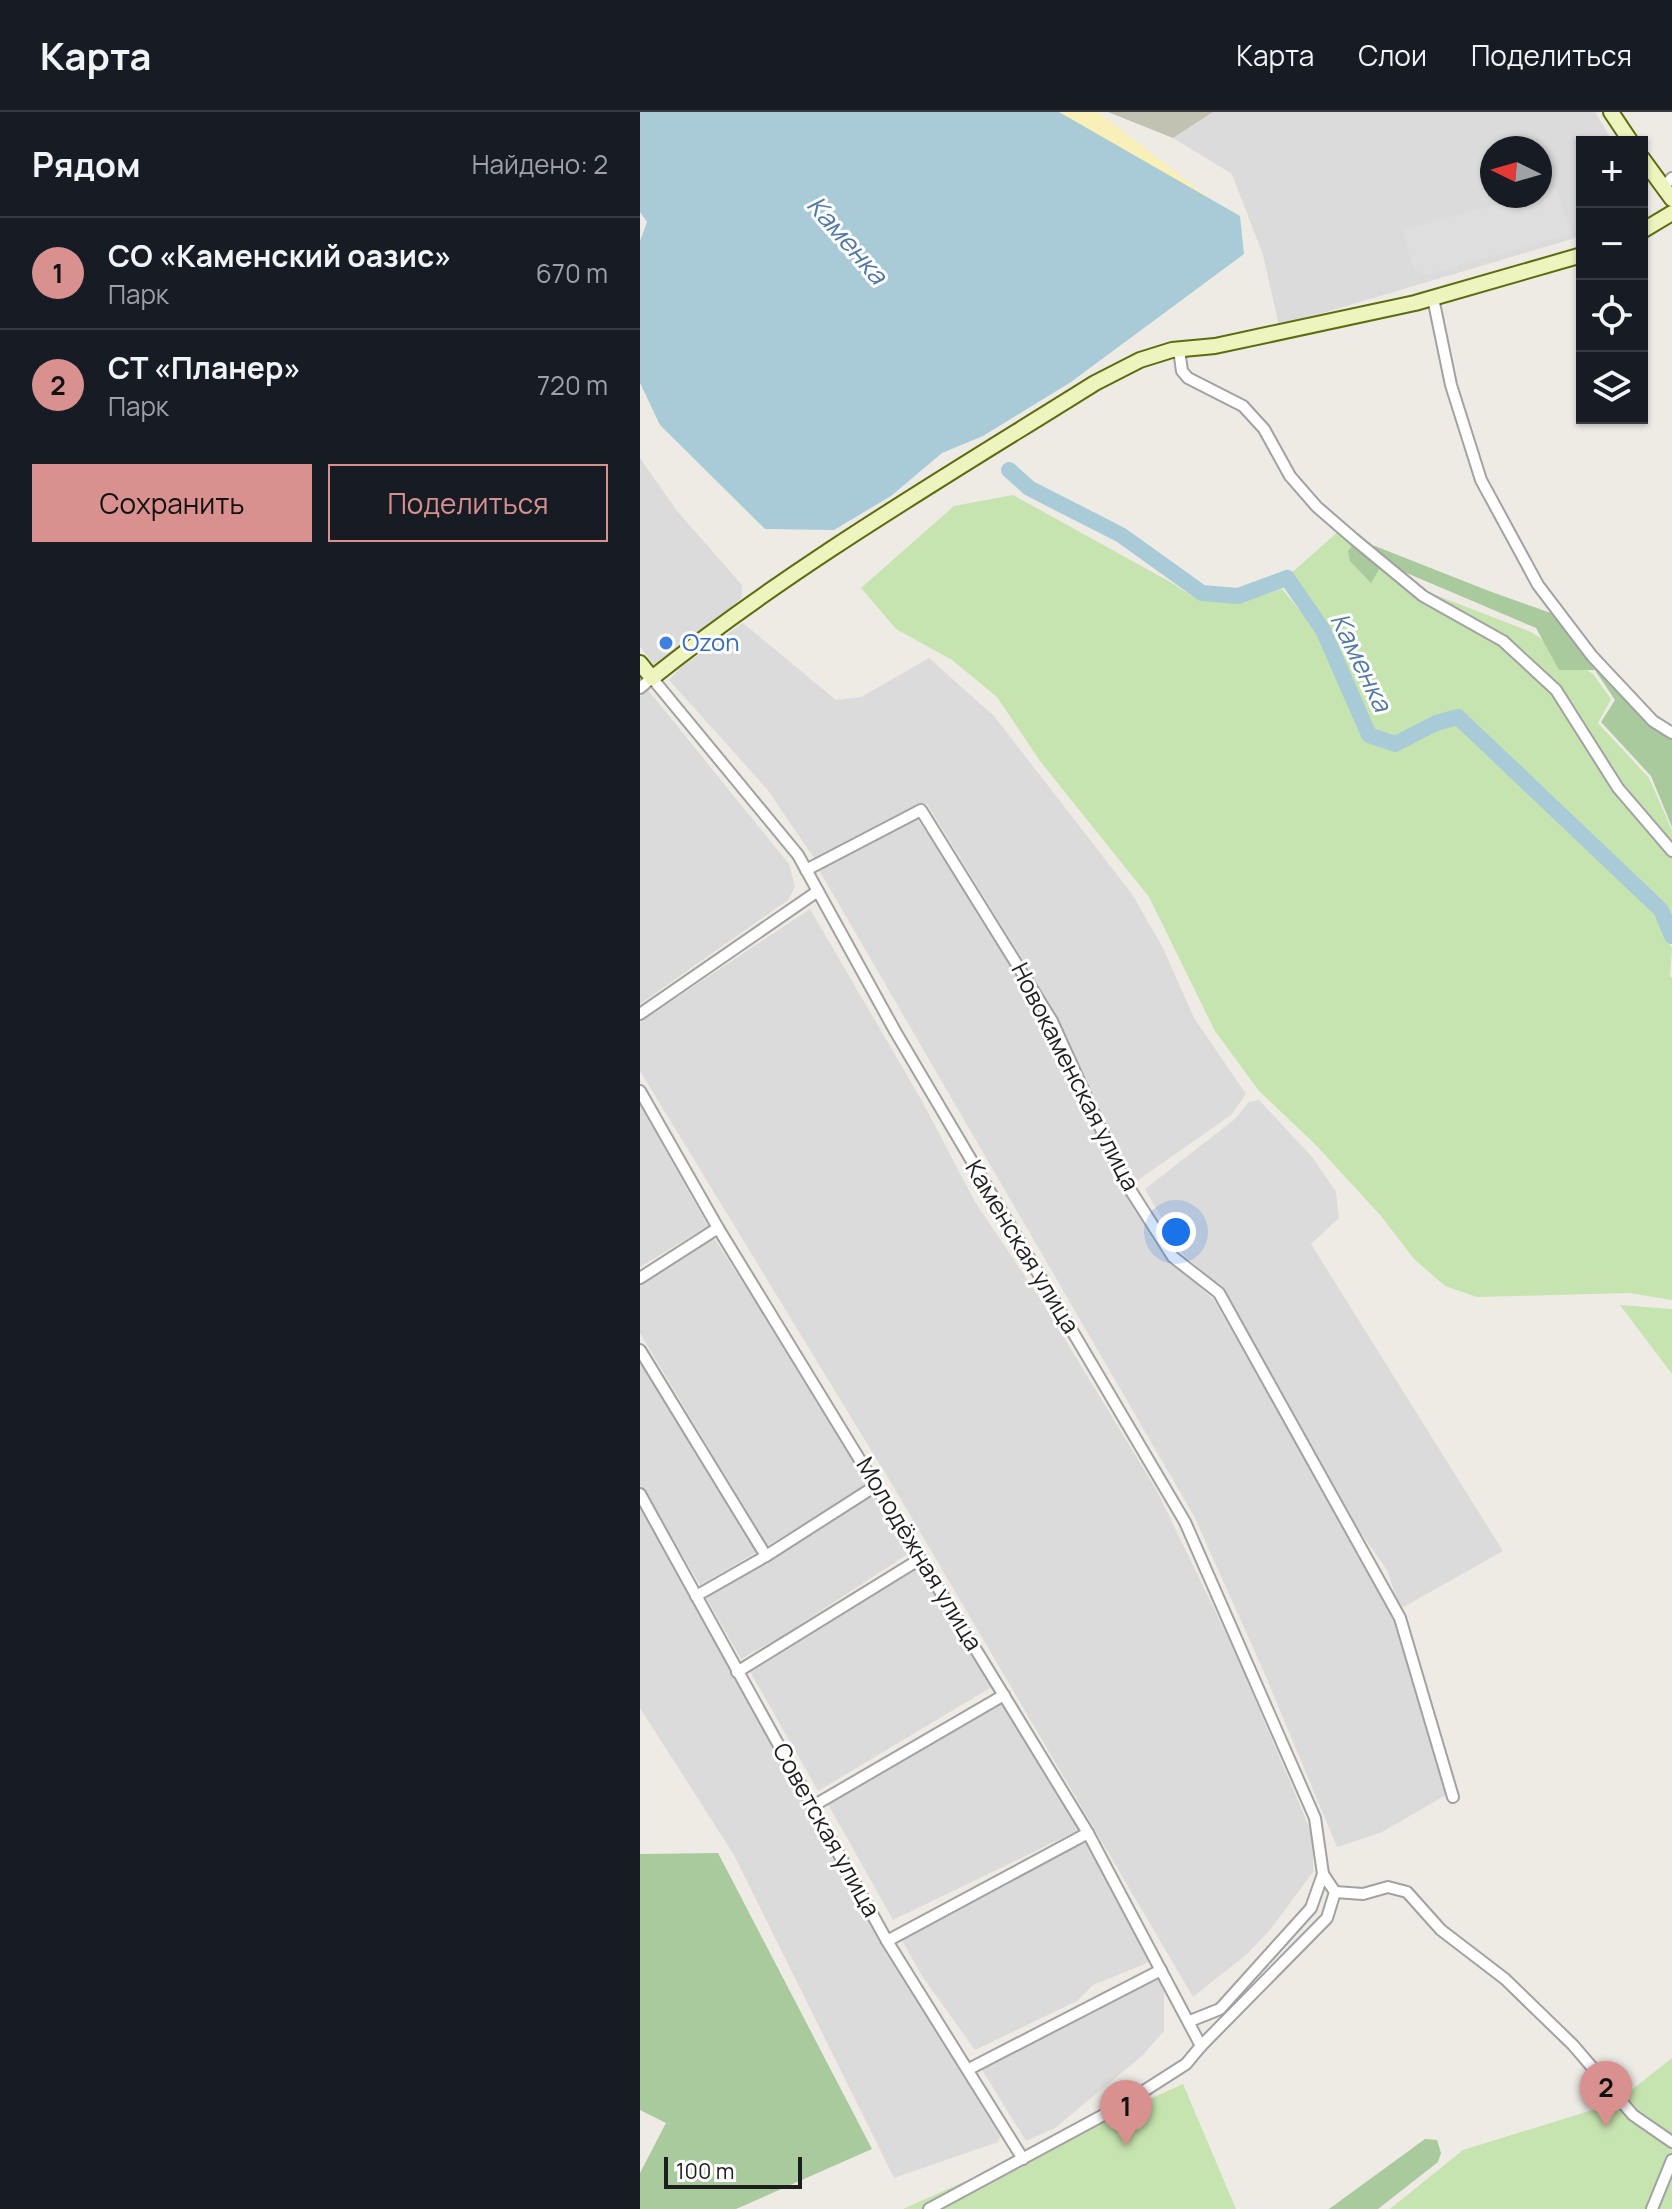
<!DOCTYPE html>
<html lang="ru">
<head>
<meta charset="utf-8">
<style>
  body { margin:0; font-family:Manrope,sans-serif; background:#242831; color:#f1f3f6 }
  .controls { position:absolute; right:24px; top:24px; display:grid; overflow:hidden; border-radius:0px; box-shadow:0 2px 6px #0004 }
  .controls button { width:72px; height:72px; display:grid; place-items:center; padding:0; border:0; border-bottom:2px solid #363941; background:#171b24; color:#f1f3f6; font:40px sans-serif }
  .compass { position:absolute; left:840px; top:24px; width:72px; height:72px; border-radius:50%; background:#171b24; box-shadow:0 2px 6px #0004; rotate:275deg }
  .scale { position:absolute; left:24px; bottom:20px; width:138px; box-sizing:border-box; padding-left:8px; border:4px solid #1e1e1e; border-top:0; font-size:22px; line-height:28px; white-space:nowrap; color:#1e1e1e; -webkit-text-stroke:6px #fff; paint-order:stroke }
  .you { position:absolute; left:536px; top:1120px; width:28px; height:28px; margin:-20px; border:6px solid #fff; border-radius:50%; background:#1a73e8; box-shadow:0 0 0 12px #1a73e833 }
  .badge { display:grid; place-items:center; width:52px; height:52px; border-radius:50%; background:#d9918f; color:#111; font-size:26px; font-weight:700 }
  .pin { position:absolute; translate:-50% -66px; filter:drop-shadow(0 2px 4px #0008) }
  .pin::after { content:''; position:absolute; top:42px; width:28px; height:24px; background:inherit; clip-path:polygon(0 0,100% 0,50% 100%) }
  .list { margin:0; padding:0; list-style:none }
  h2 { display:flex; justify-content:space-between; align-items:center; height:104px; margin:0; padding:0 32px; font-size:34px }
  h2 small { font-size:26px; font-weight:400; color:#9ea1a6 }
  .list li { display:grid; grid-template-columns:52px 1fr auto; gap:24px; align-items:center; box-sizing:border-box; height:112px; padding:0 32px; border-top:2px solid #363941 }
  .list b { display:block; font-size:30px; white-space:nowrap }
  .list p { margin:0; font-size:26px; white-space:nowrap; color:#9ea1a6 }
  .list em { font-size:26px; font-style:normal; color:#9ea1a6 }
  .actions { display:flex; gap:16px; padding:24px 32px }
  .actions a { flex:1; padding:18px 0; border:2px solid #d9918f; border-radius:0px; text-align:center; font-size:28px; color:#d9918f }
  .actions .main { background:#d9918f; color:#111 }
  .icon { flex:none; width:44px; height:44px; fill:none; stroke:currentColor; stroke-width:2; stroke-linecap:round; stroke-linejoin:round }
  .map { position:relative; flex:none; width:1032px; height:2097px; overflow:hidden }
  header { display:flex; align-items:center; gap:48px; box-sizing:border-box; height:112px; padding:0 40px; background:#171b24; border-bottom:2px solid #363941 }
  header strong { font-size:38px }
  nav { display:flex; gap:44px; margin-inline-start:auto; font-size:28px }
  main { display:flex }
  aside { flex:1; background:#171b24 }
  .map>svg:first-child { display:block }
  .residential { fill:#dcdbdb; fill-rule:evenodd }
  .construction { fill:#c1c2b1 }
  .grass { fill:#c6e4af }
  .forest { fill:#a8ca9d }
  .sand { fill:#f9efb8 }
  .parking { fill:#dedede }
  .water { fill:#a9cbd8 }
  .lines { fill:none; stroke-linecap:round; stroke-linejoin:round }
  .river { stroke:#a9cbd8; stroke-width:16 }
  .street-casing { stroke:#a2a2a2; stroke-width:14 }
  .secondary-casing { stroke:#5d6c0e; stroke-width:18 }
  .street { stroke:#fff; stroke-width:10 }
  .secondary { stroke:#eef4bd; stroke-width:14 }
  .shop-dot { fill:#3f7fe0; stroke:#fff; stroke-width:3 }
  .labels { text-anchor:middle; stroke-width:6; stroke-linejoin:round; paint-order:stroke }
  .shop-label { font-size:24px; fill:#366cbe; stroke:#fff; text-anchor:start }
  .street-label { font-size:24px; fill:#1e1e1e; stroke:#fff }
  .water-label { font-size:26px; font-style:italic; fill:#5278a5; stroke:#fff }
</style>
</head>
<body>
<header>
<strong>Карта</strong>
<nav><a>Карта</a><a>Слои</a><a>Поделиться</a></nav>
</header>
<main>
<aside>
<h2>Рядом<small>Найдено: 2</small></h2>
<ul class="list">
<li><span class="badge">1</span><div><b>СО «Каменский оазис»</b><p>Парк</p></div><em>670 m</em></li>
<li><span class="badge">2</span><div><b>СТ «Планер»</b><p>Парк</p></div><em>720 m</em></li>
</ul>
<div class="actions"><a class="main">Сохранить</a><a>Поделиться</a></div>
</aside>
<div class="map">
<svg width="1032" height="2097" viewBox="0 0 1032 2097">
  <rect width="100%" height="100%" fill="#eeebe5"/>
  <!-- residential -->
  <g class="residential">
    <path d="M573 0H955L973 30H942V124L639 214 623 143 592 62 533 26ZM852 36H900V84H852Z"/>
    <polygon points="0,346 37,399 102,473 102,485 35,546 15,554 0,535"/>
    <polygon points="103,511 196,588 221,585 289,546 354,604 492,782 523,836 554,906 606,982 591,1003 494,1071 418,906 287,692 277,692 174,746 127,677 29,568 42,554"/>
    <polygon points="8,578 149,752 155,775 148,788 0,892 0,585"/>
    <polygon points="276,705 330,784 409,912 529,1148 574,1188 694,1395 738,1464 767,1537 806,1683 742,1720 697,1735 624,1560 554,1404 179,758 188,749"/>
    <polygon points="170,797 282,989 335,1090 403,1191 517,1379 593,1536 673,1724 673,1760 630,1818 606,1843 553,1885 256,1379 0,959 0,910"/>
    <polygon points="619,988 673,1046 696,1080 699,1106 671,1132 863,1439 760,1497 747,1458 700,1391 582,1177 540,1139 505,1077 595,1007 609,990"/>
    <polygon points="0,994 68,1114 0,1155"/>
    <polygon points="72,1123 232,1370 127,1434 0,1221 0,1170"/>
    <polygon points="0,1244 120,1438 60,1473 0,1373"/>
    <polygon points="235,1375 274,1438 142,1524 101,1547 64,1482"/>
    <polygon points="0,1397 91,1555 235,1820 360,2024 358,2030 254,2066 94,1743 0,1596"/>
    <polygon points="280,1450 355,1573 178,1679 108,1556"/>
    <polygon points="362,1583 443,1716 253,1808 185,1687"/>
    <polygon points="447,1723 514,1848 453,1873 437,1889 335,1938 282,1864 255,1816 305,1798"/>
    <polygon points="517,1855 524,1880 524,1919 503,1943 415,2016 386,2029 342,1958 341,1947 444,1898 458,1882"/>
  </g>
  <!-- construction -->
  <polygon class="construction" points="468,0 573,0 533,26"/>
  <!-- grass -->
  <g class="grass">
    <polygon points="373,383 532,471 557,487 600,490 642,477 678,521 722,627 756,638 799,616 816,611 1017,799 1032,837 1030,864 1032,866 1032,1188 989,1181 837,1185 805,1174 774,1147 741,1104 676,1033 619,979 575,919 509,785 400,649 357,585 312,548 256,517 221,476 314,394"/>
    <polygon points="700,418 749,465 891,520 953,562 971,587 958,611 1009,666 1032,718 1032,811 1026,797 820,602 796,605 756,625 733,617 686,512 649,463"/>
    <polygon points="980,1193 1032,1197 1032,1262"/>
    <polygon points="1032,1946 1032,2097 750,2097 823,2038 975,1991"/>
    <polygon points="543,1972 596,2097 263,2097"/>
  </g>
  <!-- forest -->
  <g class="forest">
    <polygon points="714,432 735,434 849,479 911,501 954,548 1002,607 1032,627 1032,715 1011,664 961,610 975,588 955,558 919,558 896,516 743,451 731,471 710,449 708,439"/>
    <polygon points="78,1741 232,2037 96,2097 0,2097 0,2061 26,2011 0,1998 0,1742"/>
    <polygon points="785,2027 797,2028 801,2041 798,2050 738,2097 689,2097"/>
  </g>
  <!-- sand -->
  <polygon class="sand" points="382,0 458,0 573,89 600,104"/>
  <!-- parking -->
  <polygon class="parking" points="917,77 931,122 785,163 774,158 762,118 890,84 900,84 900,81"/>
  <!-- water -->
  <polygon class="water" points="0,0 419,0 600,104 604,142 431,270 343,324 302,341 251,384 194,418 125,417 20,313 0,271 0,129 7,110 0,100"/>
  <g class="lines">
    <!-- river -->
    <polyline class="river" points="369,358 389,376 481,423 562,481 598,484 647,466 683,518 729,623 755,632 796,611 818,605 1021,798 1032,824"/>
    <defs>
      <g id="street">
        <polyline points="1023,75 1032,66"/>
        <polyline points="793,186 811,273 841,368 898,473 952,544 1013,609 1032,621"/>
        <polyline points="539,238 542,259 548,266 603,294 624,317 650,364 677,395 714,427 783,484 863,529 916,578 978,676 1032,739"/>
        <polyline points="0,576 12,566 158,743 255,919 545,1410 675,1706 683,1762 671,1796 580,1897 550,1909"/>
        <polyline points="166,758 281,698 412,909 484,1068 533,1145 579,1181 760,1506 813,1685"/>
        <polyline points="0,902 178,779"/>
        <polyline points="0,979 78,1116 448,1721 561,1934 546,1952 482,1993 289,2097"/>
        <polyline points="0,1166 78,1116"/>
        <polyline points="0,1238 126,1444"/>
        <polyline points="0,1382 247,1829 383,2047"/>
        <polyline points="56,1484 126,1444 237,1373"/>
        <polyline points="97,1560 280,1447"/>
        <polyline points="173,1694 364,1583"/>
        <polyline points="695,1780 723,1782 748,1775 767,1780 801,1818 865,1867 933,1933 993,2003 1032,2030"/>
        <polyline points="247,1829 448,1721"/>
        <polyline points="561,1934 687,1806 695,1780 683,1762"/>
        <polyline points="329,1957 521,1858"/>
        <polyline points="1012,2097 1032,2048"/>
      </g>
      <g id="secondary">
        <polyline points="971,0 991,30"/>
        <polyline points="1002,46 1032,87"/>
        <polyline points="1002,119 1032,101"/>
        <path d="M0 551 12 566C151 455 305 365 455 271L500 248 532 238 575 234 775 191 942 143"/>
      </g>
    </defs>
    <!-- street casing -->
    <use href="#street" class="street-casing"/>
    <!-- secondary casing -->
    <use href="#secondary" class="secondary-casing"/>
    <!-- street -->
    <use href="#street" class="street"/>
    <!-- secondary -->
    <use href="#secondary" class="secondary"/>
  </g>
  <!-- markers -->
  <circle class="shop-dot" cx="26" cy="531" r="8"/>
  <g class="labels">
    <!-- shop labels -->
    <g class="shop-label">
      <text x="42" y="539">Ozon</text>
    </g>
    <!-- street labels -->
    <g class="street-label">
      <text transform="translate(435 965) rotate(63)" y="8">Новокаменская улица</text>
      <text transform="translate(382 1135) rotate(59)" y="8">Каменская улица</text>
      <text transform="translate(279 1442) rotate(59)" y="8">Молодёжная улица</text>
      <text transform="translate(186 1718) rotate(61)" y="8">Советская улица</text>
    </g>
    <!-- water labels -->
    <g class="water-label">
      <text transform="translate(207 128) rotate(49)" y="9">Каменка</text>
      <text transform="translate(721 550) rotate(64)" y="9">Каменка</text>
    </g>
  </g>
</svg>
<div class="controls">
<button>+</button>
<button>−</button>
<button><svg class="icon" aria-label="locate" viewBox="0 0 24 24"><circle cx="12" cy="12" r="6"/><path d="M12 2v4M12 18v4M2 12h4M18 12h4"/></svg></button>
<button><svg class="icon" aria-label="layers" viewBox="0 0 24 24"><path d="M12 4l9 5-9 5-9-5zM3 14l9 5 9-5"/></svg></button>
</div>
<svg class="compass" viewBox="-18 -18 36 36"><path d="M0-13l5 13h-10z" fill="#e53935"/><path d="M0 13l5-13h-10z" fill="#9ea1a6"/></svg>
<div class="scale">100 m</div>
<div class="you"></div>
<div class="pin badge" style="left:486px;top:2034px">1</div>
<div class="pin badge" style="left:966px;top:2015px">2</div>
</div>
</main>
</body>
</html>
